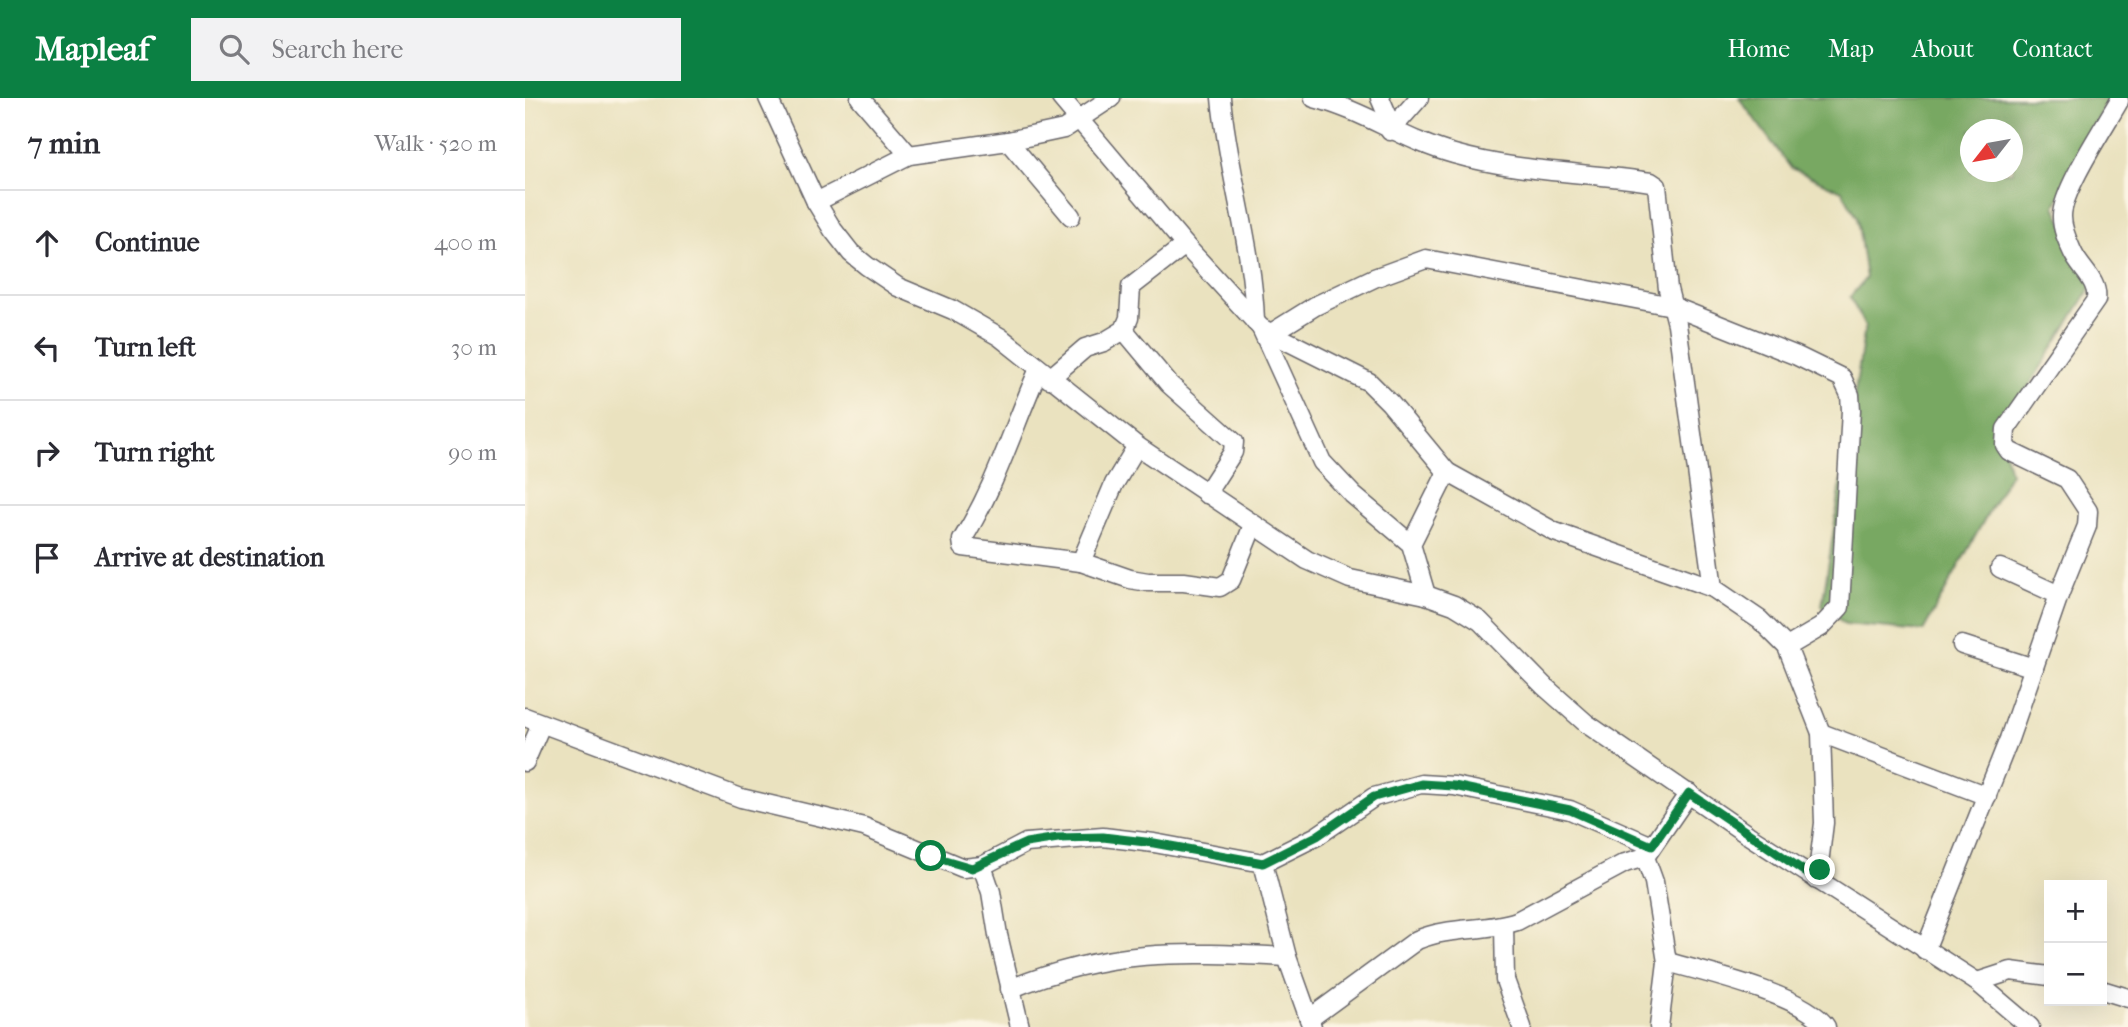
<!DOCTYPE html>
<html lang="en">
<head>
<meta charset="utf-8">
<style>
  body { margin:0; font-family:"IM FELL French Canon",serif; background:#f2f2f3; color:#2b2b33 }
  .controls { position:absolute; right:21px; bottom:21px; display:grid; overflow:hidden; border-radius:0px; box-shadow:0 7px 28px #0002 }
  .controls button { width:63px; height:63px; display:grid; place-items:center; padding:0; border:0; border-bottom:2px solid #e1e1e2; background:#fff; color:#2b2b33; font:35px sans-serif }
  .compass { position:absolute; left:1435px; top:21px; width:63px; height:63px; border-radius:50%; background:#fff; box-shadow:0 7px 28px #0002; rotate:239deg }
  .stop { position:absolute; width:21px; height:21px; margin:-16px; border:5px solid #0b8043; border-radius:50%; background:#fff }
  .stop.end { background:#0b8043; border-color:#fff; box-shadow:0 2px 7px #0008 }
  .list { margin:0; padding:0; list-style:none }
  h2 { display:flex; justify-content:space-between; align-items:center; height:91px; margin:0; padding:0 28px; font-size:30px }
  h2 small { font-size:23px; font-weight:400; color:#7c7c81 }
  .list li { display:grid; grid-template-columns:46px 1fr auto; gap:21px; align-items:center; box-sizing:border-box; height:105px; padding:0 28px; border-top:2px solid #e1e1e2 }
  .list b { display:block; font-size:26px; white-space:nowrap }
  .list em { font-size:23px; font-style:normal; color:#7c7c81 }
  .icon { flex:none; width:38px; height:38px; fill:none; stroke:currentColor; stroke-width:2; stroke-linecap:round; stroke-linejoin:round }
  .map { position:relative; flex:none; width:1603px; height:929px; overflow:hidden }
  header { display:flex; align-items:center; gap:42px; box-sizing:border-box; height:98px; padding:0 35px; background:#0b8043; color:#fff }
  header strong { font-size:33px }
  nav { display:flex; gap:38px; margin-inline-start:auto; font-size:24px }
  .search { width:490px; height:63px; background:#f2f2f3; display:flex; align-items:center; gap:18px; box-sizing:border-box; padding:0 24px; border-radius:0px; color:#7c7c81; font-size:26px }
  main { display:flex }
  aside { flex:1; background:#fff }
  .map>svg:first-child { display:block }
  .forest { fill:#78a862; stroke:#4d654e; stroke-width:2; fill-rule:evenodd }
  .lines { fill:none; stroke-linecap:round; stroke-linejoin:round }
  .minor-casing { stroke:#686569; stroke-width:21 }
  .minor { stroke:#fff; stroke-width:18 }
  .route { stroke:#0b8043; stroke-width:9 }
</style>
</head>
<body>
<header>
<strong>Mapleaf</strong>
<div class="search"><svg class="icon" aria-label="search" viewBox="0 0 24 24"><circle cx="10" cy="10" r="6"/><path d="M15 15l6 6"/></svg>Search here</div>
<nav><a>Home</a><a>Map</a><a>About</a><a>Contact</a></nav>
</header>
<main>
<aside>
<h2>7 min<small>Walk · 520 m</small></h2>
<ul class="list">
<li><svg class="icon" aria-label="ahead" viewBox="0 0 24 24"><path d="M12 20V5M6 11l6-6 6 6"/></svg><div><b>Continue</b></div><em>400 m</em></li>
<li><svg class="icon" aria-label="left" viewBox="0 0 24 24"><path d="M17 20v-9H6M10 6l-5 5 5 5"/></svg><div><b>Turn left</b></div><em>30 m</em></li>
<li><svg class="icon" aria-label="right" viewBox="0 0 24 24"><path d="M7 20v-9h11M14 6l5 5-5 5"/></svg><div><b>Turn right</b></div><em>90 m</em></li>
<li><svg class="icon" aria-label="arrive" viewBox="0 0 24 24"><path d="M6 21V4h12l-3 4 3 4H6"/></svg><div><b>Arrive at destination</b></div></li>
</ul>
</aside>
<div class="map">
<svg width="1603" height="929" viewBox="0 0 1603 929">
  <rect width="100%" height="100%" fill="#fcf5e5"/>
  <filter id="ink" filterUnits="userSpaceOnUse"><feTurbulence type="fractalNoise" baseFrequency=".0143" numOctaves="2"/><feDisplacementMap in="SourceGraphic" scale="14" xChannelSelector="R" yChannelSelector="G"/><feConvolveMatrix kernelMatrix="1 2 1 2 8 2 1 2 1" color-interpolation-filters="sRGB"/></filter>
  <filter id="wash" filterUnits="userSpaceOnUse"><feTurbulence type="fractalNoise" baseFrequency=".00686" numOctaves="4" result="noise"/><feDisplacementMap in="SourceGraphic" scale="28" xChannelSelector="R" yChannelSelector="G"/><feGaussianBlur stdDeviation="1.57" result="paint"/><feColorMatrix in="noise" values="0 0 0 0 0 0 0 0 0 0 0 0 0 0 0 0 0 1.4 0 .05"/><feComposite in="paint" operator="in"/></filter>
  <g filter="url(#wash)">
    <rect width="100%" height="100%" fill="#eae2bf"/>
    <!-- forest -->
    <path class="forest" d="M1214 0H1583L1530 108 1567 188 1475 334 1485 375 1398 533 1320 526 1297 508 1340 229 1325 199 1341 180 1332 119 1317 93 1266 70ZM1446 32H1488V74H1446Z"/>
  </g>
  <g filter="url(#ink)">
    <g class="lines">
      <defs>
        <g id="minor">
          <polyline points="243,0 291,104 308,132 326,155 342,168 373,189 428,212 475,239 612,348 782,462 825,481 901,497 929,507 955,523 1019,588 1062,626 1223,737 1452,884 1505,929"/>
          <polyline points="335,0 384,57"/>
          <polyline points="536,0 660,147 736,230 844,284 865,305 922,374 886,446"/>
          <path d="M696 0C703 75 728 148 730 224"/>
          <path d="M789 0C838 12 880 43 929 56 992 74 1060 74 1126 84L1132 88 1143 191 1152 226 1188 490"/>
          <polyline points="855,0 868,30"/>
          <polyline points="865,33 894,0"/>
          <polyline points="483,43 546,118"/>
          <polyline points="291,104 384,57 483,43 539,31 586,0"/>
          <polyline points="736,230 797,364 828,397 886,446 901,497"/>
          <polyline points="599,232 644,286 709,344 708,354 681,396"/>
          <polyline points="745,236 790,208 849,180 901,161 1147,208 1272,258 1317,280 1325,297 1326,312 1315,509 1296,529 1262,549"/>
          <path d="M513 273C488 330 470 390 437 442L438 449 556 464 605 481 623 484H659L695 489 706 482 728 427"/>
          <polyline points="524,281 560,250 579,244 599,232 604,220 606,189 660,147"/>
          <polyline points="922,374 1030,434 1188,490 1235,522 1262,549 1296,635 1299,725 1292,782"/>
          <polyline points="556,464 589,386 612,348"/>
          <polyline points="1475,470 1534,497"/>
          <polyline points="1437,547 1509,570"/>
          <polyline points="0,619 216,700 339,729 438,770 457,768 501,745 578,739 629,745 738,765 792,738 849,699 896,686 929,688 1045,712 1127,748"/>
          <polyline points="1296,635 1462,698"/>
          <polyline points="0,664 16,627"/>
          <polyline points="1120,759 1129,784 1142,864 1134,929"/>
          <polyline points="738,765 762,859 787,929"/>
          <polyline points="457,768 466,794 473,837 495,929"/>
          <polyline points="979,827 980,882 997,929"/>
          <path d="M1400 852 1484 641 1534 497 1562 428 1563 413 1542 381 1484 353 1480 347 1481 331 1571 202C1574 183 1556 172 1548 155 1543 144 1537 132 1537 119 1536 94 1580 28 1594 3"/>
          <path d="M1142 864C1179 874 1282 898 1301 929"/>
          <polyline points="1452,884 1486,873 1524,878"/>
          <path d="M485 891C585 850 657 854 762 859"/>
          <polyline points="1577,892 1603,900"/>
          <path d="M784 921 892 842C925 828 960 834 992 823L1100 765 1120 759 1164 695"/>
        </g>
      </defs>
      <!-- minor casing -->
      <use href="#minor" class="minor-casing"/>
      <!-- minor -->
      <use href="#minor" class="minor"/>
    </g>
  </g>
  <g class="lines" filter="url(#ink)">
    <!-- route -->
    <polyline class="route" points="406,758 447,770 501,745 533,740 578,739 629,745 738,765 792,738 849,699 896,686 929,688 1045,712 1127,748 1164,695 1292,782 1295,772"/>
  </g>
</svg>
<div class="controls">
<button>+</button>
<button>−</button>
</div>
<svg class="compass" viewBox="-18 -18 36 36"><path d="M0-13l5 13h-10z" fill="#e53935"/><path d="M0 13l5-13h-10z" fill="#7c7c81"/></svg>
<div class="stop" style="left:406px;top:758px"></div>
<div class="stop end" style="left:1295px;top:772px"></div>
</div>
</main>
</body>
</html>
